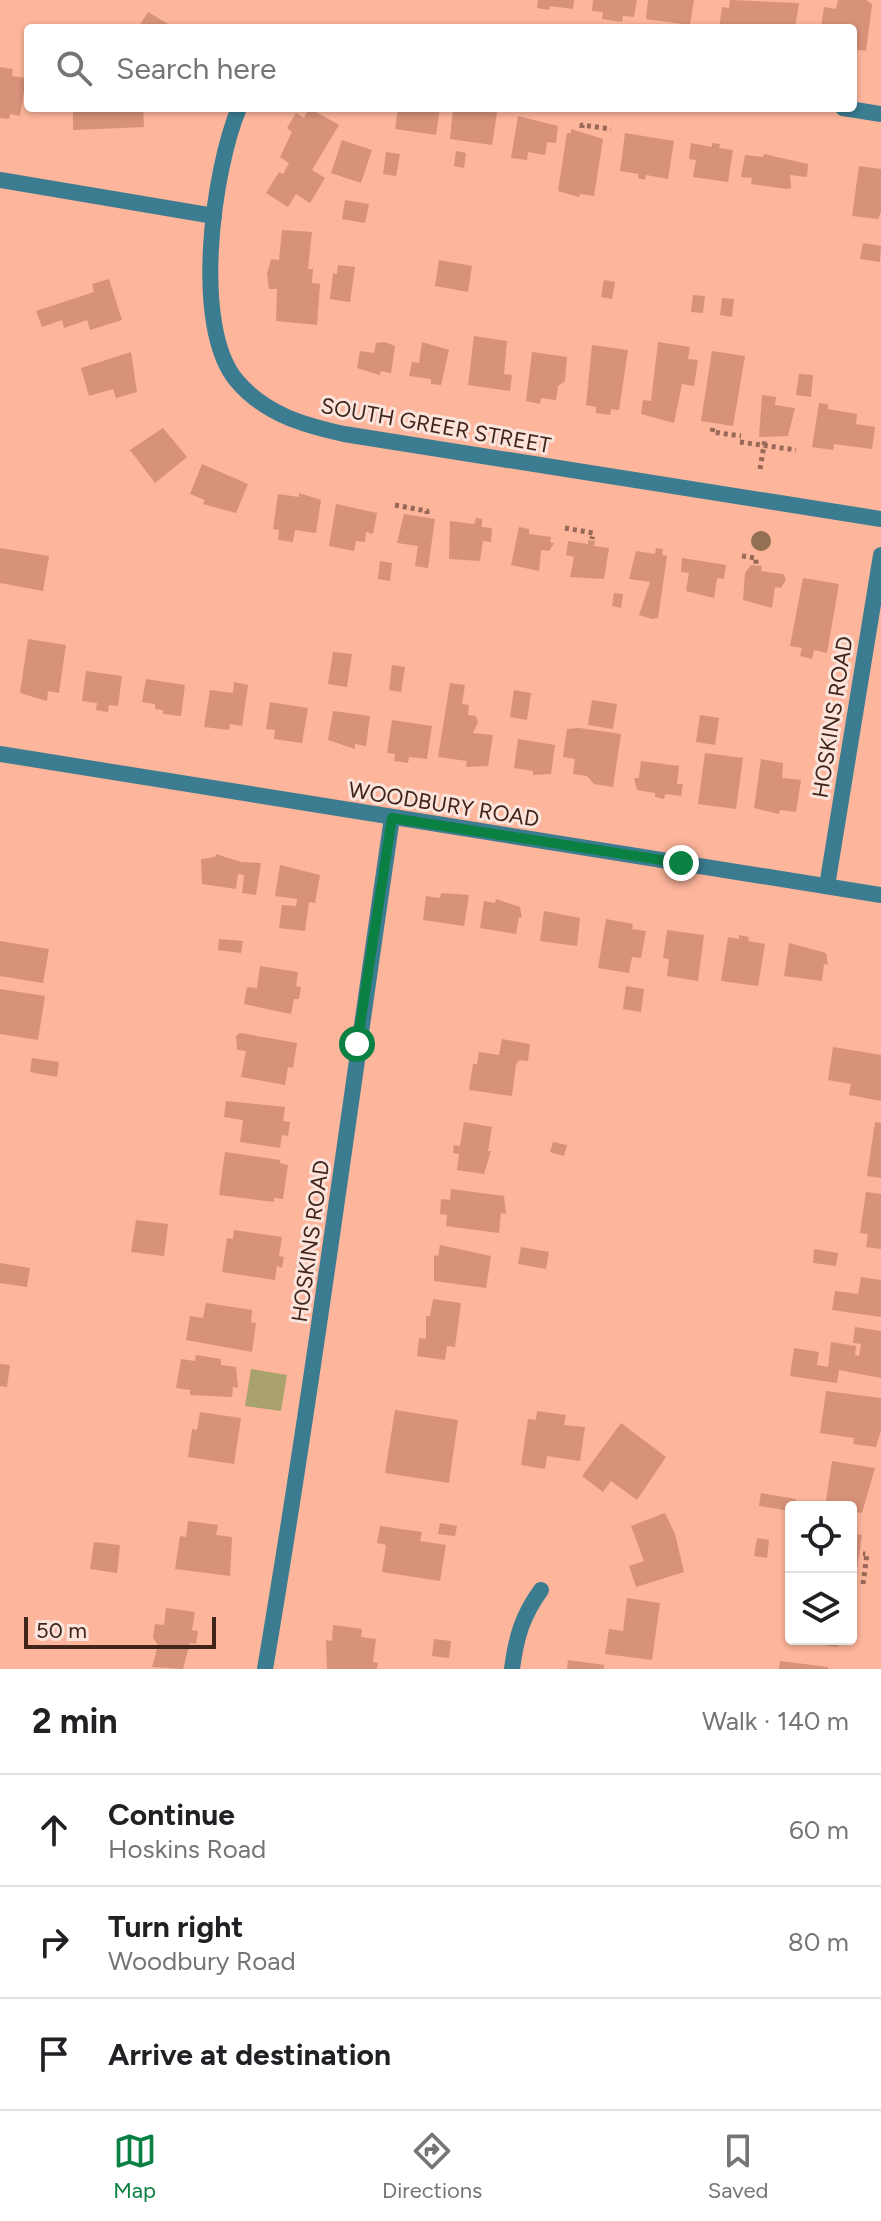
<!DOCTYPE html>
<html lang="en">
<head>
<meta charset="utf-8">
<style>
  body { margin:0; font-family:Figtree,sans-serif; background:#f6f6f6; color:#202124 }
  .controls { position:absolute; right:24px; bottom:24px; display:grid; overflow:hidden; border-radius:8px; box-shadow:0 2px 6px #0004 }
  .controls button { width:72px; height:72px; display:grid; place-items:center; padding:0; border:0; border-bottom:2px solid #e0e0e0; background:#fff; color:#202124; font:40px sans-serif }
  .scale { position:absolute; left:24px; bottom:20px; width:192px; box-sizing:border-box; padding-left:8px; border:4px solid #41251b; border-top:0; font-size:22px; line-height:28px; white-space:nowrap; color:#41251b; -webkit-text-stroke:6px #fbe4dc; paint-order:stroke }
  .stop { position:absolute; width:24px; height:24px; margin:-18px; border:6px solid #0b8043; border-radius:50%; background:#fff }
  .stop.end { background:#0b8043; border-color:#fff; box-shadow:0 2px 8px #0008 }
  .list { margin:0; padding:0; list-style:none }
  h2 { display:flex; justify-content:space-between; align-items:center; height:104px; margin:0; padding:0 32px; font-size:34px }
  h2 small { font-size:26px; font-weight:400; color:#757577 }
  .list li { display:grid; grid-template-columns:52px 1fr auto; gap:24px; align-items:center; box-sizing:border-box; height:112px; padding:0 32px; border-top:2px solid #e0e0e0 }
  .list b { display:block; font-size:30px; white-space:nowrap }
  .list p { margin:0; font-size:26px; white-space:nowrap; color:#757577 }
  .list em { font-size:26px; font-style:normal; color:#757577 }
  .icon { flex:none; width:44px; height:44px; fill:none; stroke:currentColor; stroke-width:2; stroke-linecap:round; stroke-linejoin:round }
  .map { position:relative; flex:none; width:881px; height:1669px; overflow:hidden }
  .search { position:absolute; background:#fff; box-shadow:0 2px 6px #0004; left:24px; right:24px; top:24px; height:88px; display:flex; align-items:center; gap:20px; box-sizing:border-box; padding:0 28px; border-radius:8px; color:#757577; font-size:30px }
  .sheet { height:440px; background:#fff }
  nav { display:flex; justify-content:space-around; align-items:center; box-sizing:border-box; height:112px; border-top:2px solid #e0e0e0; background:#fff; font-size:22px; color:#757577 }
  nav a { display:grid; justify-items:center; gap:4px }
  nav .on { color:#0b8043 }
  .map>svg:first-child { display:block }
  .green { fill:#aaa26c }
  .building { fill:#d79279 }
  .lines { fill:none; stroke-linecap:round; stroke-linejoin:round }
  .path { stroke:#996857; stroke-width:5; stroke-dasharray:4 4; stroke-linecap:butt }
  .minor { stroke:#3b7c90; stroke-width:16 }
  .tree { fill:#937051 }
  .route { stroke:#0b8043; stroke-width:10 }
  .labels { text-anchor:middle; stroke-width:6; stroke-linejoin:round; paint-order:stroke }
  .street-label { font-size:22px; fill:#41251b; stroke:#fbe4dc }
</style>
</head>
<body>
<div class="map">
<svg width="881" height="1669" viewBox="0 0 881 1669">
  <rect width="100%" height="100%" fill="#fdb59b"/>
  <!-- green -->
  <polygon class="green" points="251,1369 287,1375 281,1411 245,1406"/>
  <!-- building -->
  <g class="building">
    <polygon points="538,0 574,0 573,9 550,6 549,10 537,8"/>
    <polygon points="593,0 637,0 634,17 623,16 622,22 602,19 603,12 592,11"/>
    <polygon points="648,0 694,0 690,25 646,19"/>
    <polygon points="730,0 799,3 795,28 719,28 722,7 729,8"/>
    <polygon points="838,0 866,0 872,4 866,51 853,49 853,28 821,28 824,7 836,9"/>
    <polygon points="148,12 175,28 138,28"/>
    <polygon points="0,67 13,69 12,76 26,78 20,116 10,114 9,119 0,118"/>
    <polygon points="73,108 143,108 144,127 73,130"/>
    <polygon points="309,108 339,125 312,170 325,178 310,203 296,194 288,207 266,193 279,172 283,174 289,163 280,157 292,132 287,128 296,113 304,118"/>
    <polygon points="398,108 440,108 436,135 395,129"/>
    <polygon points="453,108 485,108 497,113 492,145 450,139"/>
    <polygon points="518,116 558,126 556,143 547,142 545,155 528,152 527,160 511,158"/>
    <polygon points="571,129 603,139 594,196 580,194 579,197 558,191 567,133 571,133"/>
    <polygon points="625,133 674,141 668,179 646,175 645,180 638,178 638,174 620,171"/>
    <polygon points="342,140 372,150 361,183 331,173"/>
    <polygon points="691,143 712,147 712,143 720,144 719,148 733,150 728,182 693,177 696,160 689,159"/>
    <polygon points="456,151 466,153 464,168 454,166"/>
    <polygon points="386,152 400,154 396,176 383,174"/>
    <polygon points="764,154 808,164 807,177 790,175 791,188 787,189 751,184 752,178 741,177 745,155 763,157"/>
    <polygon points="859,166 881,169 881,212 878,219 852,216"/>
    <polygon points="345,200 369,204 365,223 342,219"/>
    <polygon points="282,230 312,232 308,269 313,269 312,283 320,284 317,325 276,321 277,289 269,289 267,274 271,259 279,260"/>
    <polygon points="863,243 881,246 880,262 860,259"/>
    <polygon points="439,260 472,266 468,292 435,286"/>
    <polygon points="338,265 355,267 350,302 330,299 333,273 337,274"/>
    <polygon points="109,279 122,320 90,330 87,320 64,328 62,320 42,327 36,311 94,292 92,284"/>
    <polygon points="604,280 615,282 612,299 601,297"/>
    <polygon points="693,295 705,296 703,313 691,312"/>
    <polygon points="722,298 734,299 732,317 720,315"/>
    <polygon points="474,336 507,341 504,374 512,375 510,391 468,385"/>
    <polygon points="385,342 395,346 391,373 381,371 380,375 357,368 360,351 374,353 376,343"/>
    <polygon points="422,342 449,350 441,385 431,384 431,379 409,376 412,362 419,363"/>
    <polygon points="658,342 690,347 688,359 698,360 694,386 682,384 674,423 641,414 643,400 651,401"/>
    <polygon points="592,345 628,350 619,410 611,409 610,415 596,413 596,407 586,405"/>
    <polygon points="712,351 745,356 733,426 701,421"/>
    <polygon points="131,352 137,392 116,398 113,389 89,396 81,368"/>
    <polygon points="532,352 567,357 565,381 558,386 556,400 541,398 540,404 526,401"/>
    <polygon points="799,374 813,375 811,397 796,395"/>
    <polygon points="762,395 776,397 775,405 795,408 788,436 759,437"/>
    <polygon points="819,403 828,404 828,409 857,414 856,424 875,427 872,449 834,444 833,450 812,447"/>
    <polygon points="163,428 187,457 155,483 130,450"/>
    <polygon points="202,464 248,484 236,513 203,504 205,500 190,494"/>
    <polygon points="299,493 321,500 316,533 295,530 293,542 278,540 279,530 273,529 278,494 299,497"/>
    <polygon points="336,504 377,513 373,534 366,532 365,542 356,541 354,551 329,546"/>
    <polygon points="404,514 435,519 428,568 415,566 418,546 397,543"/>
    <polygon points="476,518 482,519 482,527 492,528 491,542 483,541 480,561 449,559 450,521 474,524"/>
    <polygon points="519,527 529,529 529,534 551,537 550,542 554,543 549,551 541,550 539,571 511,565"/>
    <polygon points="588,540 595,541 594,546 609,548 604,579 570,577 574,557 566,555 568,541 588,544"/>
    <polygon points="0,548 49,556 43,591 0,583"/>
    <polygon points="656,548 663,549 662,555 667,556 658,618 652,619 639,615 650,582 629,579 636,551 655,554"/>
    <polygon points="682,558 726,565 724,579 717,578 714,598 686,591 689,573 681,572"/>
    <polygon points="380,561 392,563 390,581 378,579"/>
    <polygon points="751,565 762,566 761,571 783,574 786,579 781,588 775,587 772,608 743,600 745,573"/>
    <polygon points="803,578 839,584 827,653 814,650 812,659 800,656 802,648 790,646"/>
    <polygon points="614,593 623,594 621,608 612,606"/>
    <polygon points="28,639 66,645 59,693 48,691 47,701 20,693"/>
    <polygon points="333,652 352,654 347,687 328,684"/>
    <polygon points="392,665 405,667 401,692 389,690"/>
    <polygon points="86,671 122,676 118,706 109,705 108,712 96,710 97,703 82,701"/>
    <polygon points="146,679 185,685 181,716 163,714 163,710 155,709 155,704 142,702"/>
    <polygon points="234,682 248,685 242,726 230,724 229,730 204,727 210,690 233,693"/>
    <polygon points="450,683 465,685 462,704 469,705 468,715 476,716 478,722 473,733 493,735 488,766 466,767 467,761 438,757"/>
    <polygon points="514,690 531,693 527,720 510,717"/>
    <polygon points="592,700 617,704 613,729 588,725"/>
    <polygon points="270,702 308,708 302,743 274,739 275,730 266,729"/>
    <polygon points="333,711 370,716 366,746 355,744 355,749 328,740"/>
    <polygon points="700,715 719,718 715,745 696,742"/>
    <polygon points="392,720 432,726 427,759 409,757 408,763 394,761 395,754 387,753"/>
    <polygon points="579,728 621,734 613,787 594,784 587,776 573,774 575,759 563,757 567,729"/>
    <polygon points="518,739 555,745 551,774 533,775 533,771 514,768"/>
    <polygon points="705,753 743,758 736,809 698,804"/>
    <polygon points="761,759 783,763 782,778 801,780 796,812 780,810 779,814 754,808"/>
    <polygon points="641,761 679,766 677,784 683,784 681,796 665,794 664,799 655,797 655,793 637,790 634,778 639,778"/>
    <polygon points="216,854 241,862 261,863 256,895 242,893 244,875 238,874 236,889 202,884 201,859 215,857"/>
    <polygon points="280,865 320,875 315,903 309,902 305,931 279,928 282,905 296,906 297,899 275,896"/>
    <polygon points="441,893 469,895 464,926 423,920 426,896 440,898"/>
    <polygon points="496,899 520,907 522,918 519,917 516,934 480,928 484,901 495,903"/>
    <polygon points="544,911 580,918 577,946 540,941"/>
    <polygon points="606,919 633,924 632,929 646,931 641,958 632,957 629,973 598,968"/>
    <polygon points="667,930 704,935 698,981 667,976 669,959 663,958"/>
    <polygon points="739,935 749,937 748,941 765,944 758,986 721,981 728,937 739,939"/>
    <polygon points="219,939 243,941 241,953 218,950"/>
    <polygon points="0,941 49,949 43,983 0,976"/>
    <polygon points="789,943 826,953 828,965 824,964 822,981 784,976"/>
    <polygon points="260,966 298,972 296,986 301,987 299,999 294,999 291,1014 244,1004 247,987 257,988"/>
    <polygon points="626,986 644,989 641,1012 623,1009"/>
    <polygon points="0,989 45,996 38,1040 0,1034"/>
    <polygon points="240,1033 297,1043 293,1068 288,1067 285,1085 241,1077 246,1051 237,1050 236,1036"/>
    <polygon points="502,1039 530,1044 528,1061 520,1060 516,1064 512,1096 469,1090 473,1064 477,1064 479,1052 499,1055"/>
    <polygon points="833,1047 881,1055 881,1101 849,1095 851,1084 828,1080"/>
    <polygon points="32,1058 59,1062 57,1077 30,1072"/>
    <polygon points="226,1101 285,1107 283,1121 290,1122 288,1136 282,1135 280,1148 240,1142 243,1120 224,1117"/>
    <polygon points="464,1122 492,1127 488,1151 491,1151 484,1174 457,1170 459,1154 453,1153 454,1145 460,1146"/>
    <polygon points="875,1122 881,1123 881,1178 867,1176"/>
    <polygon points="553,1142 567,1145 564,1156 550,1152"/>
    <polygon points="225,1152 280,1160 280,1163 288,1165 283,1199 274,1198 274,1202 219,1195"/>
    <polygon points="451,1189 504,1196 506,1214 501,1213 499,1233 446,1226 447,1215 440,1214 441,1199 450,1200"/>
    <polygon points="866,1192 881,1194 881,1249 866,1247 868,1234 860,1233"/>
    <polygon points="136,1220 168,1224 164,1256 131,1252"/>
    <polygon points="234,1230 282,1237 279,1256 284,1257 282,1268 277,1266 275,1280 222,1272 227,1238 233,1239"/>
    <polygon points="440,1245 491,1256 486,1288 434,1281 434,1255 438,1256"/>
    <polygon points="521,1247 549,1252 546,1269 518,1264"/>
    <polygon points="814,1249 838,1253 836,1266 813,1263"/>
    <polygon points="0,1263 30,1268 27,1287 0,1283"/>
    <polygon points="861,1277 881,1280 881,1317 832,1310 835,1291 858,1294"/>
    <polygon points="433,1299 461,1303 455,1347 447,1346 445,1360 417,1356 419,1338 426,1339 426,1316 430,1316"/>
    <polygon points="206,1303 252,1310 251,1322 256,1323 252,1352 186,1340 190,1316 203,1318"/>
    <polygon points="855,1327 881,1331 881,1378 839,1370 837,1383 790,1376 794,1348 819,1352 817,1365 828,1367 831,1342 856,1346 855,1355 859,1356 861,1344 853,1343"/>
    <polygon points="196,1355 221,1359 221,1365 236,1367 238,1388 233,1387 232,1397 190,1395 190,1390 176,1388 181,1359 195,1361"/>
    <polygon points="0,1364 10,1365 7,1387 0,1386"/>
    <polygon points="826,1391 881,1398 881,1430 876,1447 853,1444 854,1438 820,1433"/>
    <polygon points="395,1410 458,1420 449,1483 385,1473"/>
    <polygon points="537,1411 566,1415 564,1425 585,1427 580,1461 547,1456 545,1469 521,1465 528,1419 536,1420"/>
    <polygon points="200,1412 241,1418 234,1464 188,1457 192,1429 197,1430"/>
    <polygon points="621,1423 666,1457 637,1500 611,1481 603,1492 582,1476"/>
    <polygon points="832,1461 875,1468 862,1513 851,1511 851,1507 825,1507"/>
    <polygon points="761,1493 796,1499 795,1507 791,1507 791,1511 759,1506"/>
    <polygon points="665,1513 675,1534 684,1572 636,1587 629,1566 644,1561 631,1526"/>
    <polygon points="188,1521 218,1525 216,1535 232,1537 230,1576 175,1569 180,1536 186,1537"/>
    <polygon points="440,1523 457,1526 455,1536 438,1534"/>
    <polygon points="380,1526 422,1532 420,1541 446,1545 440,1581 382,1572 386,1545 377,1543"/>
    <polygon points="851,1533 862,1535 856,1575 851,1575"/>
    <polygon points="757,1538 769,1540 767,1558 754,1556"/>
    <polygon points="94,1542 120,1545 117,1573 90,1569"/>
    <polygon points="627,1598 660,1603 652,1660 605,1654 609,1629 623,1631"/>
    <polygon points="789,1602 791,1602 791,1630 785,1630"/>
    <polygon points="166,1608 195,1612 192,1630 198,1631 196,1644 190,1643 183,1669 152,1667 158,1645 153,1638 155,1624 164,1625"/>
    <polygon points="333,1625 362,1629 361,1637 376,1639 373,1662 378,1663 377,1669 327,1669 326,1640 332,1641"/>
    <polygon points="434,1639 451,1641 449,1658 432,1656"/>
    <polygon points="824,1639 839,1639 838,1647 823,1645"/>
    <polygon points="568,1660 604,1665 604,1669 567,1669"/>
    <polygon points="780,1661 828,1667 828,1669 779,1669"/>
  </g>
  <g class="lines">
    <!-- path -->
    <g class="path">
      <polyline points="582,128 582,125 611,129"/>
      <polyline points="713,428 712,432 741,436"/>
      <polyline points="740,442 796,450"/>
      <polyline points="760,469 765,439"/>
      <polyline points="395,505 427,511 427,514"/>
      <polyline points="565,528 593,533 592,539"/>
      <polyline points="742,556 756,558 756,565"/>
      <polyline points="863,1584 867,1554 863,1554"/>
    </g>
    <!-- minor -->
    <g class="minor">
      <path d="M239 108C213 170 191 327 237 381 265 414 303 425 344 434L881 519"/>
      <polyline points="843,108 881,114"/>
      <polyline points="0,180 214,216"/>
      <polyline points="0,754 881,895"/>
      <polyline points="827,886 881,555"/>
      <path d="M265 1669C313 1386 350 1102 392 818"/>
      <path d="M512 1669C516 1638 522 1616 541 1590"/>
    </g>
  </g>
  <!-- trees -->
  <circle class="tree" cx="761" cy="541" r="10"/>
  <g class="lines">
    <!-- route -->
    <polyline class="route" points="357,1044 392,818 681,863"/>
  </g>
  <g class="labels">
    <!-- street labels -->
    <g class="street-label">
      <text transform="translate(436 425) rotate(10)" y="8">SOUTH GREER STREET</text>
      <text transform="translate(832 717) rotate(-81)" y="8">HOSKINS ROAD</text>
      <text transform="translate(444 804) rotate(9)" y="8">WOODBURY ROAD</text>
      <text transform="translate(310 1241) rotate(-82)" y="8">HOSKINS ROAD</text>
    </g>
  </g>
</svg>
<div class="controls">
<button><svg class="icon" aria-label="locate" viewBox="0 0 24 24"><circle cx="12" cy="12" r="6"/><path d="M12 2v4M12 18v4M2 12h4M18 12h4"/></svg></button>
<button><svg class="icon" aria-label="layers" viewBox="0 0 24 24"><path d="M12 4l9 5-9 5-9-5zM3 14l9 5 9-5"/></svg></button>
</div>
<div class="scale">50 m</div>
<div class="stop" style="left:357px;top:1044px"></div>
<div class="stop end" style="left:681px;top:863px"></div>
<div class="search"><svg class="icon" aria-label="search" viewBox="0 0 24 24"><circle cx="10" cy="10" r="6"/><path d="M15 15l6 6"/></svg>Search here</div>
</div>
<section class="sheet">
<h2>2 min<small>Walk · 140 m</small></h2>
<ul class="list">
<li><svg class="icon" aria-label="ahead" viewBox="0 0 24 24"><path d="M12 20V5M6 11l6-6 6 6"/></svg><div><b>Continue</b><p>Hoskins Road</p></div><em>60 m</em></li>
<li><svg class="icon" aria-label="right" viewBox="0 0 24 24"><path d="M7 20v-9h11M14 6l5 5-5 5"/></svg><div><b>Turn right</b><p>Woodbury Road</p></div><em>80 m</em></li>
<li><svg class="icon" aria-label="arrive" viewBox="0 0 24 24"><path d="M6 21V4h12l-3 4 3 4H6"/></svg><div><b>Arrive at destination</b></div></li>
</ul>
</section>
<nav>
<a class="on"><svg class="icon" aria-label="map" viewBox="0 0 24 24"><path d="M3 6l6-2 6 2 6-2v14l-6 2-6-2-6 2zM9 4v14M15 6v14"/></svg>Map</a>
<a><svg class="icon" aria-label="directions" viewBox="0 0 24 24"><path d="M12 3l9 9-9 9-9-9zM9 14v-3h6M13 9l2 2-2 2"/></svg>Directions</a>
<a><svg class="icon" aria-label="saved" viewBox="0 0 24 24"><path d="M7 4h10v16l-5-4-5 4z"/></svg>Saved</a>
</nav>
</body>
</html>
